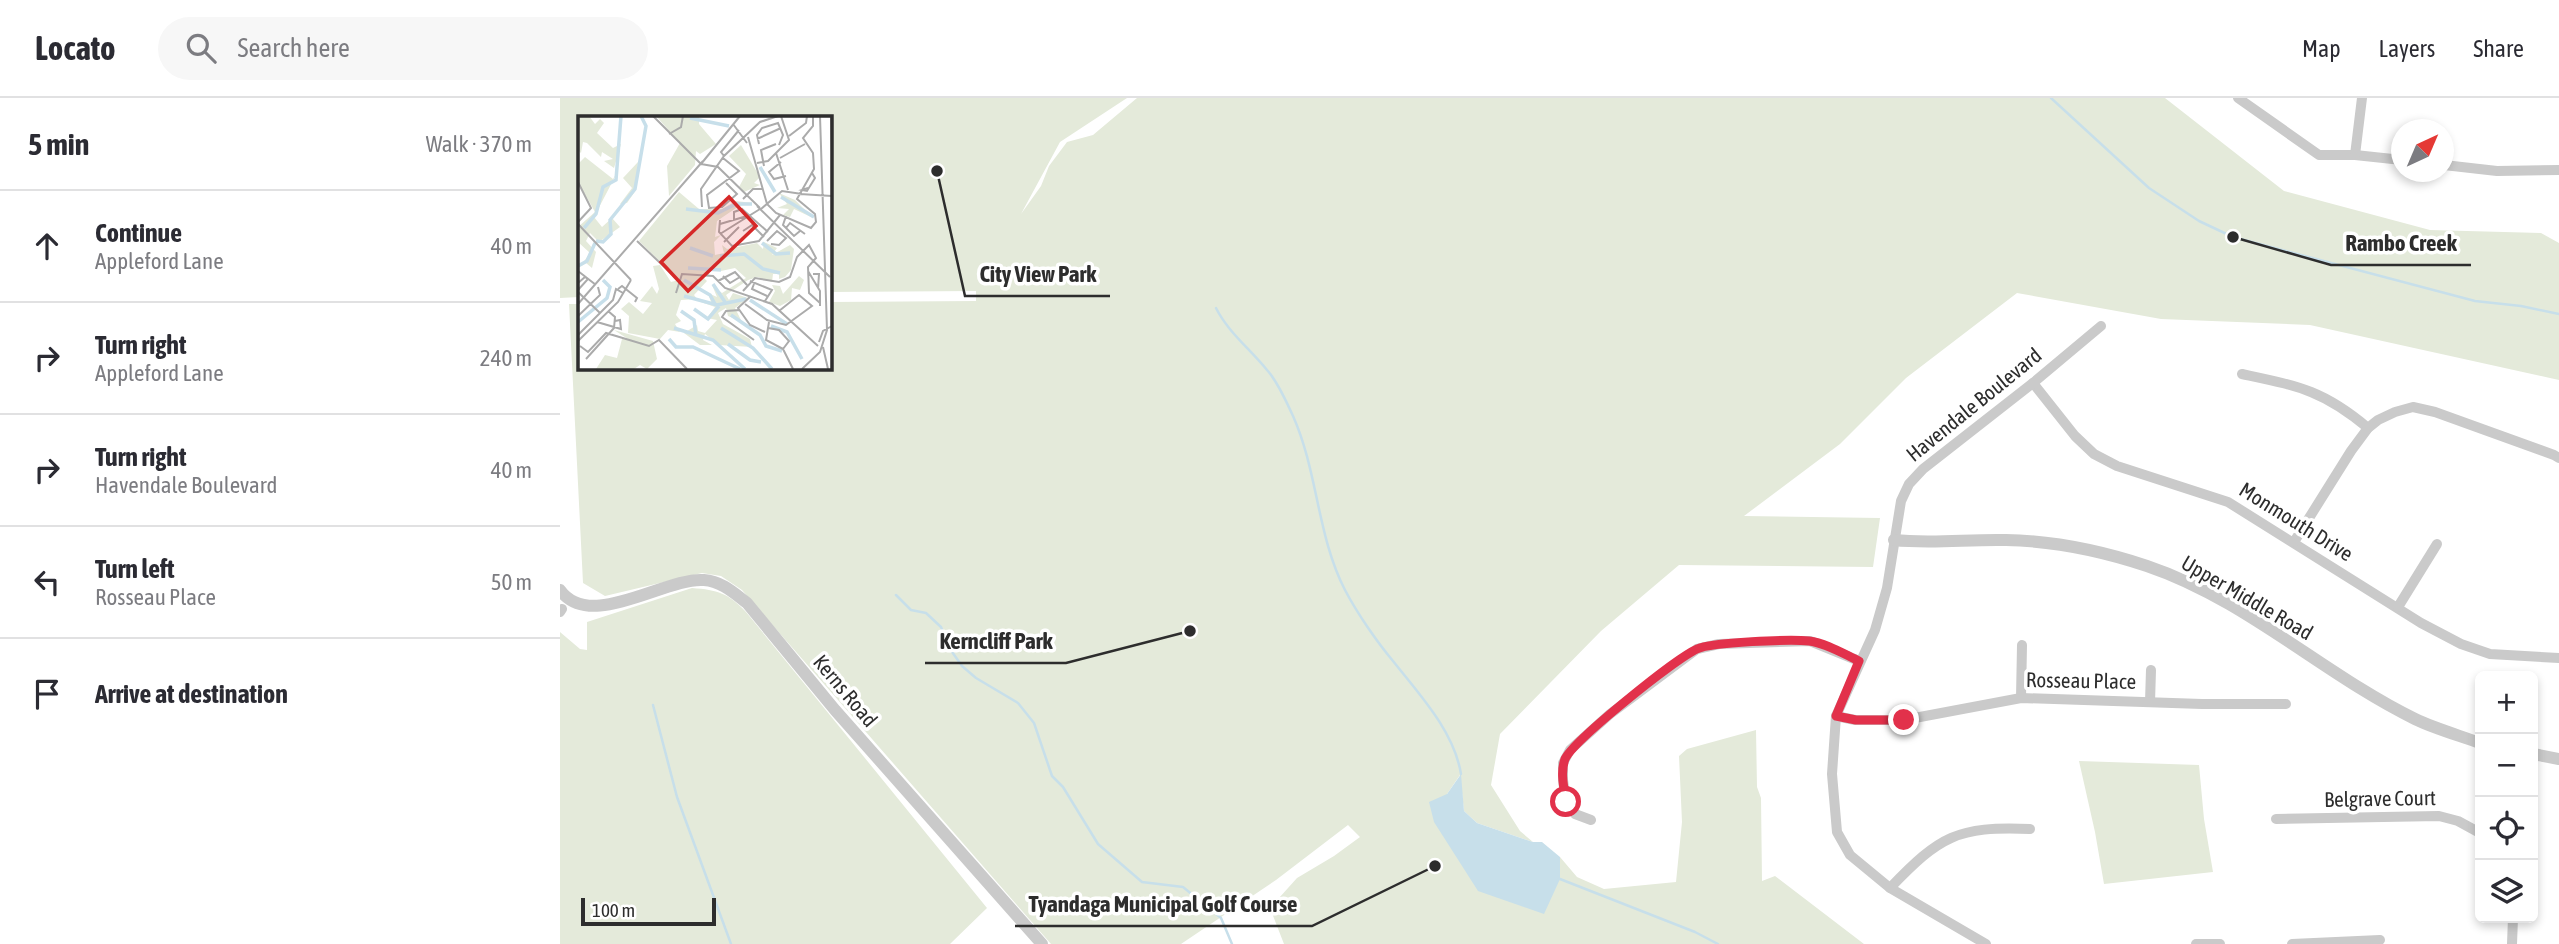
<!DOCTYPE html>
<html lang="en">
<head>
<meta charset="utf-8">
<style>
  body { margin:0; font-family:"Asap Condensed",sans-serif; background:#f7f7f7; color:#2b2b33 }
  .controls { position:absolute; right:21px; bottom:21px; display:grid; overflow:hidden; border-radius:10px; box-shadow:0 4px 10px #0003 }
  .controls button { width:63px; height:63px; display:grid; place-items:center; padding:0; border:0; border-bottom:2px solid #e1e1e2; background:#fff; color:#2b2b33; font:35px sans-serif }
  .compass { position:absolute; left:1831px; top:21px; width:63px; height:63px; border-radius:50%; background:#fff; box-shadow:0 4px 10px #0003; rotate:44deg }
  .scale { position:absolute; left:21px; bottom:18px; width:135px; box-sizing:border-box; padding-left:7px; border:4px solid #2d2d2d; border-top:0; font-size:19px; line-height:24px; white-space:nowrap; color:#2d2d2d; -webkit-text-stroke:5px #fff; paint-order:stroke }
  .stop { position:absolute; width:21px; height:21px; margin:-16px; border:5px solid #e2314b; border-radius:50%; background:#fff }
  .stop.end { background:#e2314b; border-color:#fff; box-shadow:0 2px 7px #0008 }
  .list { margin:0; padding:0; list-style:none }
  h2 { display:flex; justify-content:space-between; align-items:center; height:91px; margin:0; padding:0 28px; font-size:30px }
  h2 small { font-size:23px; font-weight:400; color:#7c7c81 }
  .list li { display:grid; grid-template-columns:46px 1fr auto; gap:21px; align-items:center; box-sizing:border-box; height:112px; padding:0 28px; border-top:2px solid #e1e1e2 }
  .list b { display:block; font-size:26px; white-space:nowrap }
  .list p { margin:0; font-size:23px; white-space:nowrap; color:#7c7c81 }
  .list em { font-size:23px; font-style:normal; color:#7c7c81 }
  .icon { flex:none; width:38px; height:38px; fill:none; stroke:currentColor; stroke-width:2; stroke-linecap:round; stroke-linejoin:round }
  .map { position:relative; flex:none; width:1999px; height:846px; overflow:hidden }
  header { display:flex; align-items:center; gap:42px; box-sizing:border-box; height:98px; padding:0 35px; background:#fff; border-bottom:2px solid #e1e1e2 }
  header strong { font-size:33px }
  nav { display:flex; gap:38px; margin-inline-start:auto; font-size:24px }
  .search { width:490px; height:63px; background:#f7f7f7; display:flex; align-items:center; gap:18px; box-sizing:border-box; padding:0 24px; border-radius:38px; color:#7c7c81; font-size:26px }
  main { display:flex }
  aside { flex:1; background:#fff }
  .map>svg:first-child { display:block }
  .green { fill:#e4eada }
  .water { fill:#c7dfea }
  .lines { fill:none; stroke-linecap:round; stroke-linejoin:round }
  .stream { stroke:#c7dfea; stroke-width:2.5 }
  .minor { stroke:#cacaca; stroke-width:10 }
  .tertiary { stroke:#cacaca; stroke-width:12 }
  .route { stroke:#e2314b; stroke-width:9 }
  .labels { text-anchor:middle; stroke-width:7; stroke-linejoin:round; paint-order:stroke }
  .street-label { font-size:21px; fill:#2d2d2d; stroke:#fff }
  .inset-river { fill:none; stroke:#c7dfea; stroke-width:3.5 }
  .inset-road { fill:none; stroke:#ababab; stroke-width:2 }
  .view { fill:#d62828; fill-opacity:0.15; stroke:#d62828; stroke-width:3.5 }
  .inset-edge { fill:none; stroke:#2d2d2d; stroke-width:3.5 }
  .leader { fill:none; stroke:#2d2d2d; stroke-width:2.5 }
  .callout-dot { fill:#2d2d2d; stroke:#fff; stroke-width:2.5 }
  .callout-label { font-size:23px; text-anchor:middle; font-weight:bold; fill:#2d2d2d; stroke:#fff; stroke-width:7; stroke-linejoin:round; paint-order:stroke }
</style>
</head>
<body>
<header>
<strong>Locato</strong>
<div class="search"><svg class="icon" aria-label="search" viewBox="0 0 24 24"><circle cx="10" cy="10" r="6"/><path d="M15 15l6 6"/></svg>Search here</div>
<nav><a>Map</a><a>Layers</a><a>Share</a></nav>
</header>
<main>
<aside>
<h2>5 min<small>Walk · 370 m</small></h2>
<ul class="list">
<li><svg class="icon" aria-label="ahead" viewBox="0 0 24 24"><path d="M12 20V5M6 11l6-6 6 6"/></svg><div><b>Continue</b><p>Appleford Lane</p></div><em>40 m</em></li>
<li><svg class="icon" aria-label="right" viewBox="0 0 24 24"><path d="M7 20v-9h11M14 6l5 5-5 5"/></svg><div><b>Turn right</b><p>Appleford Lane</p></div><em>240 m</em></li>
<li><svg class="icon" aria-label="right" viewBox="0 0 24 24"><path d="M7 20v-9h11M14 6l5 5-5 5"/></svg><div><b>Turn right</b><p>Havendale Boulevard</p></div><em>40 m</em></li>
<li><svg class="icon" aria-label="left" viewBox="0 0 24 24"><path d="M17 20v-9H6M10 6l-5 5 5 5"/></svg><div><b>Turn left</b><p>Rosseau Place</p></div><em>50 m</em></li>
<li><svg class="icon" aria-label="arrive" viewBox="0 0 24 24"><path d="M6 21V4h12l-3 4 3 4H6"/></svg><div><b>Arrive at destination</b></div></li>
</ul>
</aside>
<div class="map">
<svg width="1999" height="846" viewBox="0 0 1999 846">
  <rect width="100%" height="100%" fill="#fff"/>
  <!-- green -->
  <g class="green">
    <polygon points="0,0 567,0 500,44 461,116 481,88 489,68 507,44 533,37 577,0 1605,0 1724,93 1870,132 1981,135 1999,145 1999,282 1750,227 1601,221 1457,195 1346,280 1280,346 1184,418 1320,420 1313,469 1119,467 1041,533 940,636 931,687 960,733 973,744 917,725 904,713 900,677 887,696 928,739 999,771 1000,759 1017,779 1044,791 1116,784 1122,724 1119,658 1127,651 1196,632 1197,689 1201,700 1202,783 1215,778 1304,846 724,846 710,810 737,780 774,758 800,739 788,727 716,782 621,846 491,846 182,492 161,478 142,475 45,498 23,485 9,206 19,206 19,270 270,270 270,204 416,203 416,193 270,194 270,19 19,19 19,199 0,200"/>
    <path d="M132 490C158 492 168 495 186 514L427 810 390 846H0V534L20 551 27 552V524Z"/>
    <polygon points="1519,663 1639,667 1644,721 1653,774 1544,786 1535,734"/>
  </g>
  <!-- water -->
  <polygon class="water" points="901,676 904,713 917,725 973,744 982,744 1000,759 1000,781 984,816 918,793 874,724 869,704 887,696"/>
  <g class="lines">
    <!-- stream -->
    <g class="stream">
      <polyline points="1491,0 1589,90 1639,123 1673,139 1915,203 1961,208 1999,216"/>
      <path d="M656 210C668 234 690 251 707 272 718 284 726 303 733 318 758 374 757 438 785 492 797 515 817 544 833 563 859 596 894 633 901 676"/>
      <polyline points="336,497 351,512 366,515 381,529 390,551 402,568 416,580 458,605 474,625 492,678 503,689 538,746 582,784 623,789 661,820 672,846"/>
      <polyline points="93,607 117,699 171,846"/>
      <polyline points="1000,781 1135,834 1158,846"/>
    </g>
    <!-- minor -->
    <g class="minor">
      <polyline points="1678,0 1759,57 1795,57 1842,62"/>
      <polyline points="1795,57 1802,0"/>
      <polyline points="1884,67 1937,73 1999,72"/>
      <path d="M1682 276C1738 288 1763 292 1808 330"/>
      <polyline points="1473,285 1515,338 1534,356 1557,368 1668,404 1861,525 1901,546 1930,556 1999,560"/>
      <polyline points="1734,444 1791,353 1808,330 1818,322 1835,314 1853,309 1875,314 1994,357 1999,360"/>
      <polyline points="1838,509 1877,446"/>
      <polyline points="0,514 2,511"/>
      <polyline points="1461,600 1462,547"/>
      <polyline points="1590,604 1591,572"/>
      <polyline points="1276,618 1295,622 1344,622 1461,600 1642,606 1726,606"/>
      <polyline points="1716,721 1879,718 1898,723 1920,735"/>
      <polyline points="1031,722 1015,716 1006,704 1003,682 1003,665 1010,652 1050,616 1137,551 1159,546 1250,543 1299,563"/>
      <path d="M1330 790C1380 738 1397 728 1470 731"/>
      <polyline points="1426,846 1330,790 1290,757 1277,734 1272,676 1276,618 1315,532 1327,490 1341,403 1349,386 1363,371 1473,285 1541,228"/>
      <polyline points="1636,846 1660,846"/>
      <polyline points="1732,846 1820,842"/>
      <polyline points="1952,846 1953,820"/>
    </g>
    <!-- tertiary -->
    <g class="tertiary">
      <path d="M1334 442C1371 446 1409 441 1446 442 1493 443 1542 453 1587 468 1685 501 1763 576 1855 621 1876 631 1898 637 1920 645"/>
      <path d="M0 492C30 534 105 479 144 482 161 483 174 495 187 505L275 612 482 846"/>
      <polyline points="1973,656 1999,661"/>
    </g>
  </g>
  <g class="lines">
    <!-- route -->
    <path class="route" d="M1006 704C1004 690 1000 674 1005 661 1014 642 1115 561 1137 551 1152 544 1231 541 1249 543 1266 545 1284 556 1299 563L1276 618 1296 622H1344"/>
  </g>
  <g class="labels">
    <!-- street labels -->
    <g class="street-label">
      <text transform="translate(1414 307) rotate(-39)" y="7">Havendale Boulevard</text>
      <text transform="translate(1736 424) rotate(32)" y="7">Monmouth Drive</text>
      <text transform="translate(1687 500) rotate(30)" y="7">Upper Middle Road</text>
      <text transform="translate(1521 583) rotate(1)" y="7">Rosseau Place</text>
      <text transform="translate(285 593) rotate(50)" y="7">Kerns Road</text>
      <text transform="translate(1820 701) rotate(-1)" y="7">Belgrave Court</text>
    </g>
  </g>
  <!-- overview -->
  <g transform="translate(18 18)">
    <rect width="254" height="254" fill="#fff"/>
    <path d="M0 0H11L17 8 22 3 26 7 19 17 35 32 43 28 36 52 26 45 35 43 24 36 23 41 9 27 5 26 3 37 0 34ZM121 0V8L138 28 122 38 118 35 117 49 91 80 89 50 102 27 79 1ZM163 29 182 61 176 67 182 69 166 76 161 71 168 58 151 40ZM7 41 35 63 40 55 16 101 24 111 34 102 42 111 21 126 12 117 8 125 18 136 14 152 8 147 2 151 12 137 0 126V111L17 96 0 66V48ZM60 46 58 74 49 87 42 88 54 72 45 62ZM101 76 121 93H144L158 85 174 87 161 90 139 105 137 121 143 119 136 126 137 139 146 137 144 129 149 133 179 127 185 133 186 126 199 132 194 139 212 129 216 133 213 154 207 161 201 163V158H195L194 166 180 161 170 164 148 179 151 184 155 177 170 182 157 192 164 206 150 200 148 192 140 197 145 208 172 223 174 231 141 229 127 218 125 224 134 229H122L106 217 119 209 120 215 127 217 139 204 129 202 137 191 120 185 133 186 130 177 139 181 134 169 144 177 168 162 157 152 143 155 133 150 131 159 124 160 129 165 116 179 119 183 103 184 98 199 103 205 97 208 102 216 90 214 82 223 50 217 51 200 43 193 51 186 65 198 74 187 62 185 74 170 79 178 81 173 75 150 82 149 93 166 101 164 61 125ZM201 77 217 84 235 102 216 93 212 101 205 99 211 93 199 92 209 88ZM221 160 226 164 222 174 214 172 213 184 202 190 191 186 197 175 194 169 202 170 205 178ZM36 214 75 225 79 243 69 253 62 249 56 253H18L27 239 39 242 44 223H50Z" fill="#e4eada"/>
    <path class="inset-river" d="M112 2 151 10M182 51 197 76M203 81 236 101M108 93 140 97 158 88H174M6 112 18 98 25 71 38 64 43 0M18 125 25 126 33 118 32 104 57 73 68 10 63 0M184 127 198 138 212 137M112 132 135 140M142 140 166 138 185 153 202 157M0 150 9 145 17 127M110 152 143 154M106 164 132 179 137 188M135 168 147 186M106 180 139 189 168 183M172 184 209 208M116 193 130 203 141 190M103 195 116 204 118 220M153 199 182 219 188 230 204 235M0 206 29 182 32 171 25 164M193 210 209 216 224 243M96 212 135 224 167 253M143 212 175 232 194 253M91 223 98 231H115L162 253M150 228 172 244 183 246"/>
    <path class="inset-road" d="M75 0 122 47M253 0 254 36M155 8 169 27M91 18 103 11 105 0M211 20 228 7 229 0M170 21 189 88 198 97 233 112 238 106 237 98 219 83 236 53 235 37 225 22 235 10V0M179 23 203 12M181 28 179 19 184 12 200 7 205 19 201 29M198 37 210 74M146 40 143 36 161 14M145 42 161 55 129 79 131 92 144 91 159 78 148 67M202 42 227 28M203 46 191 56 196 63 208 60M179 47 190 45 211 24 203 0M123 48 140 51 182 92M123 48 162 0M186 50 183 34 198 28M0 66 13 92 0 106M230 72 224 74 229 75 237 62 234 57M222 78 254 80M165 83 175 73H184M179 90 252 161M124 91 123 73 146 40 182 6 200 0M183 93 204 75 224 78M208 100 205 109 216 120 222 115M142 104 141 116 154 130 181 125 202 99M156 105V96L164 93 190 116M0 108 53 164M142 108 169 100M208 112 212 107 227 118M165 115 174 109 186 121M142 118 182 93M59 125 99 163M189 125 199 115 208 122 201 129 193 128M146 126 161 111M0 155 18 169M230 155 242 175V190M235 158H241L240 173M145 160 152 167 162 161M140 165 157 156 169 169M172 165 194 174 187 185M0 167 7 161 10 163 0 174M176 168 174 173 189 180M40 173 44 170 59 182 57 186M165 175 177 162 201 166 212 161 219 141 231 129 238 142 230 151 231 177 242 187M0 176 22 197M98 177 104 158 135 160 147 172 194 188 240 230M173 180 160 192 172 209 187 216M0 188 125 45M167 188 189 204 208 209 234 190 221 179 201 195M162 194 148 195 144 201 176 224M0 200 22 179 20 171M19 206 43 213 42 204 37 205M191 206 188 224 205 233M190 212 201 214 211 225 205 233M0 219 35 184 38 173 45 177M0 225 40 186 53 164M241 226 245 215 254 210M2 230 10 236 28 217 71 230 81 224 109 253M245 231 250 253M205 233 215 253M8 243 36 212 37 201 30 195M224 253 242 236 249 214 242 0"/>
    <path class="view" d="M151 81 178 110 110 175 83 146Z"/>
    <rect width="254" height="254" class="inset-edge"/>
  </g>
  <!-- callouts -->
  <path class="leader" d="M1673 139L1771 167H1911M377 73L405 198H550M630 533L506 565H365M875 768L752 828H455"/>
  <g class="callout-dot">
    <circle cx="1673" cy="139" r="7"/>
    <circle cx="377" cy="73" r="7"/>
    <circle cx="630" cy="533" r="7"/>
    <circle cx="875" cy="768" r="7"/>
  </g>
  <g class="callout-label">
    <text x="1841" y="153">Rambo Creek</text>
    <text x="478" y="184">City View Park</text>
    <text x="436" y="551">Kerncliff Park</text>
    <text x="603" y="814">Tyandaga Municipal Golf Course</text>
  </g>
</svg>
<div class="controls">
<button>+</button>
<button>−</button>
<button><svg class="icon" aria-label="locate" viewBox="0 0 24 24"><circle cx="12" cy="12" r="6"/><path d="M12 2v4M12 18v4M2 12h4M18 12h4"/></svg></button>
<button><svg class="icon" aria-label="layers" viewBox="0 0 24 24"><path d="M12 4l9 5-9 5-9-5zM3 14l9 5 9-5"/></svg></button>
</div>
<svg class="compass" viewBox="-18 -18 36 36"><path d="M0-13l5 13h-10z" fill="#e53935"/><path d="M0 13l5-13h-10z" fill="#7c7c81"/></svg>
<div class="scale">100 m</div>
<div class="stop" style="left:1006px;top:704px"></div>
<div class="stop end" style="left:1344px;top:622px"></div>
</div>
</main>
</body>
</html>
